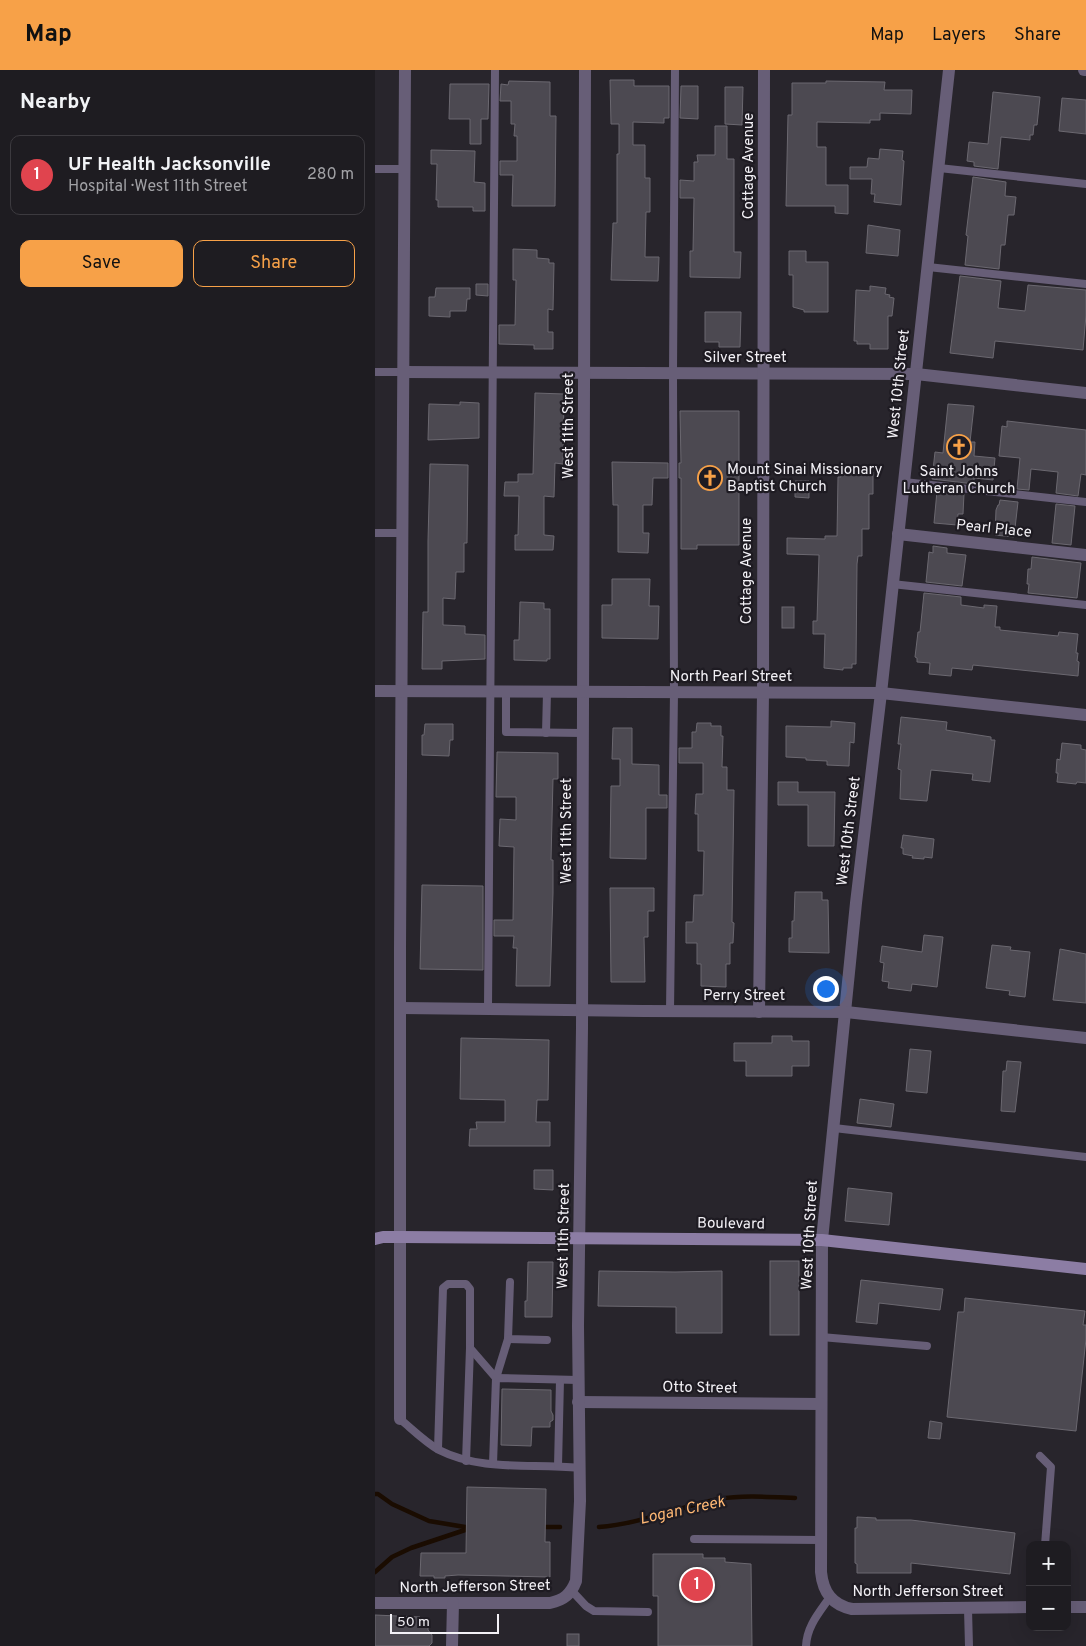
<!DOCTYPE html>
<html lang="en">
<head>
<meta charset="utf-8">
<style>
  body { margin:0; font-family:Overpass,sans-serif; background:#26252a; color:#f1f3f6 }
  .controls { position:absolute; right:15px; bottom:15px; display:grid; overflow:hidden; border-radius:10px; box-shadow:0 5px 20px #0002 }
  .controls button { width:45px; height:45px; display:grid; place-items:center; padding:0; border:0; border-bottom:1px solid #3c3a3f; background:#1e1c21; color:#f1f3f6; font:25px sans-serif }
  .scale { position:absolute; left:15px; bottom:12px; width:109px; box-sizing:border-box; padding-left:5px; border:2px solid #f3f1f6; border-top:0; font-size:14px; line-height:18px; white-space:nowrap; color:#f3f1f6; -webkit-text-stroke:4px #1e1b22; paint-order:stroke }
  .you { position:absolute; left:450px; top:918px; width:18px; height:18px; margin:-12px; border:4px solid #fff; border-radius:50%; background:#1a73e8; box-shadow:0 0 0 8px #1a73e833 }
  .badge { display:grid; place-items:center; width:32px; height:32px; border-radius:50%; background:#f7a148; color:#fff; font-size:16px; font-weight:700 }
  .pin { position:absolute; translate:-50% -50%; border:2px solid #fff; box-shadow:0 1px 5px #0006 }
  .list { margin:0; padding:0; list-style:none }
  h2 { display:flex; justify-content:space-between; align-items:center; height:65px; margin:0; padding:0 20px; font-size:21px }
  h2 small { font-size:16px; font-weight:400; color:#a1a1a5 }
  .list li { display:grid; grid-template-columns:32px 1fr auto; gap:15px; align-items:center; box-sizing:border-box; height:80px; margin:0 10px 10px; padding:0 10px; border:1px solid #3c3a3f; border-radius:10px }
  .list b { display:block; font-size:19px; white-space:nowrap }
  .list p { margin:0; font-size:16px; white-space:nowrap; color:#a1a1a5 }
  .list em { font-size:16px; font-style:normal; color:#a1a1a5 }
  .actions { display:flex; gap:10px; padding:15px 20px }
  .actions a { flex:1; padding:11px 0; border:1px solid #f7a148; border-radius:10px; text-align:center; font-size:18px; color:#f7a148 }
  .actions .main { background:#f7a148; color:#111 }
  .map { position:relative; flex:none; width:711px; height:1576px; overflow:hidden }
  header { display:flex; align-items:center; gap:30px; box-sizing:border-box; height:70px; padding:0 25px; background:#f7a148; color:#111 }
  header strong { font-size:24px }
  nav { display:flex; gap:28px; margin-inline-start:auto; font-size:18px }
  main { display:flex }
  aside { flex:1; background:#1e1c21 }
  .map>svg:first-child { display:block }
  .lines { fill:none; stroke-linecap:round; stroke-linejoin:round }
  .stream { stroke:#1a0c01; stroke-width:4.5 }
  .building { fill:#4c4951; stroke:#6b6870 }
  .service { stroke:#675e77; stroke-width:8 }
  .minor { stroke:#675e77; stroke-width:12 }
  .tertiary { stroke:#675e77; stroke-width:12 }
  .secondary { stroke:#8c7da4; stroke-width:12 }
  .labels { text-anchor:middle; stroke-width:4.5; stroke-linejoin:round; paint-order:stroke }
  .street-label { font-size:15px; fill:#f3f1f6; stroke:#1e1b22 }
  .poi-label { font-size:15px; fill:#f3f1f6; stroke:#1e1b22; text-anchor:start }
  .water-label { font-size:16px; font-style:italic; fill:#ffb874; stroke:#1e1b22 }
</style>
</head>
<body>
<header>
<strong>Map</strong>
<nav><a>Map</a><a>Layers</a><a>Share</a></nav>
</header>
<main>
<aside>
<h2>Nearby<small></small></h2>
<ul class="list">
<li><span class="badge" style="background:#e0444e">1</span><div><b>UF Health Jacksonville</b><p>Hospital · West 11th Street</p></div><em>280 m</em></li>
</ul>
<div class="actions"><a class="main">Save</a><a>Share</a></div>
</aside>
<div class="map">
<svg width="711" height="1576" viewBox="0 0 711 1576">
  <rect width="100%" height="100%" fill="#28252c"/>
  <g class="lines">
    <!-- stream -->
    <g class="stream">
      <polyline points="0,1424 3,1424 17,1434 54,1451 96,1458"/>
      <polyline points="166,1457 185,1457"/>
      <path d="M224 1457C265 1454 303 1437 344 1429 368 1425 395 1427 420 1428"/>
      <polyline points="0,1502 17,1487 36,1478 93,1459"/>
    </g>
  </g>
  <!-- building -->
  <g class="building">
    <polygon points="235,10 259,10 259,16 294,16 294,48 289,48 289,53 258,52 258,75 270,75 270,108 275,108 275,142 271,142 270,187 284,187 283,211 236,210 238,153 242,153 242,84 244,84 244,54 236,54"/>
    <polygon points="134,11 175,12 175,46 181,46 180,136 137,136 138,105 125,105 125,91 142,91 142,66 139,66 140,54 136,54 136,31 125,31 126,14 133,15"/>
    <polygon points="451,11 510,12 509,20 537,20 536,44 505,43 505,50 495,50 495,53 442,52 442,77 451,77 451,115 473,115 473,144 460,143 460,136 411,136 413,45 417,45 417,13 451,13"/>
    <polygon points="75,14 114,14 113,49 106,49 106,74 95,74 95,49 74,49"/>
    <polygon points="306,16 323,16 323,49 305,48"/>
    <polygon points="350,17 368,17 367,55 350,54"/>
    <polygon points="618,22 665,27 662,55 659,55 658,65 655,65 655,70 626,67 623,99 599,96 599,92 592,91 594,72 613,74"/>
    <polygon points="687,28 711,30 711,64 684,61"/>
    <polygon points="340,56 352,56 352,89 359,89 359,182 366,182 365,208 315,207 315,181 318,181 319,128 305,128 305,110 319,111 319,92 323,92 322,85 340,85"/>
    <polygon points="505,79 528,81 527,90 529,91 526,135 499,132 500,124 496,124 497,109 475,109 475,97 492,97 493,88 504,89"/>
    <polygon points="56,80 100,81 99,112 110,113 110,141 98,141 98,137 63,137 63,130 61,130 62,94 56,94"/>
    <polygon points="598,107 631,112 630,126 641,127 639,145 633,145 630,175 626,175 624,199 590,195 593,166 591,165"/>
    <polygon points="493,155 525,160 523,186 491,183"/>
    <polygon points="138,179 162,180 162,188 174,189 174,193 179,193 178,240 173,239 173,262 178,262 178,279 159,279 159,275 124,274 124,255 140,255 141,210 138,210"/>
    <polygon points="414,181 431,181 431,192 453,192 453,242 429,242 429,240 418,237 418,205 414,205"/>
    <polygon points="585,206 626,211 623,238 650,241 653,215 711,220 711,245 708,280 620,271 618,288 575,283"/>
    <polygon points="101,214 113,214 113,226 101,225"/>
    <polygon points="495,216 511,218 510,224 515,225 514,227 519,228 517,246 513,246 513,279 495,279 495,274 482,274 482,271 479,271 481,220 495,221"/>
    <polygon points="61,218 95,218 95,229 92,229 91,241 75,241 75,247 54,246 54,227 60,227"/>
    <polygon points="330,242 366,242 365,277 344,277 344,272 330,272"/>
    <polygon points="160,323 189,324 188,394 180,393 179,427 169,426 169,465 179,466 178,480 140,480 140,465 143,465 144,426 129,426 130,412 143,412 143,404 158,404"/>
    <polygon points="85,332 104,333 104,368 53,370 54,334 85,335"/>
    <polygon points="573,334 599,336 595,372 600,372 599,386 620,388 618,410 599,408 599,414 557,409 560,382 568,383"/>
    <polygon points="305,341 364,341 364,475 322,475 322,479 306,479 306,408 304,408 304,393 306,393"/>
    <polygon points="632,351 711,360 711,405 706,404 703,426 681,423 683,402 656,399 654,420 642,419 645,388 624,386 627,356 632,357"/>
    <polygon points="237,392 293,393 293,408 278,408 277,435 268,435 268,463 274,463 273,483 243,482 243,435 238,435"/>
    <polygon points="55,394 93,395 93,397 92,473 89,473 89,502 81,502 80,529 68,528 68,555 90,556 90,564 110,565 110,589 67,591 67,599 47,599 48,542 53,542 53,471"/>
    <polygon points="466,400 493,400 493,402 498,402 498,424 494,424 494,459 487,459 487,486 483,486 482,494 481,594 477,594 477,598 468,598 468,600 449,598 450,564 438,564 438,551 442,551 444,485 412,484 412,468 450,469 450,466 462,466 463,407 466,407"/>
    <polygon points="420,411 434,411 434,428 420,427"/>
    <polygon points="562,421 589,424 588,444 583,444 582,455 559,453"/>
    <polygon points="625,430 643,432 639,467 620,465 621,440 623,435 624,435"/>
    <polygon points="681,434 700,436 696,475 677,473"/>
    <polygon points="558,476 572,478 572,483 591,485 587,516 551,512 554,482 558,483"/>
    <polygon points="657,487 706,493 702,528 653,523 654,514 652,514 653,499 656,499"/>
    <polygon points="237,509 275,509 274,536 284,536 283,569 227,568 227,535 237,535"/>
    <polygon points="549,523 586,527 586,535 609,538 609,535 622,536 620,557 625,557 625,560 683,566 684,562 703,564 701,583 703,583 702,591 704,592 703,606 598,595 597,600 577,598 576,606 554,604 555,593 542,592 542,588 540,587 543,562 545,562"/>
    <polygon points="145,532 169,533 169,539 175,539 175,589 172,589 172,591 139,590 139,570 144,570"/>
    <rect x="407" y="537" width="12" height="21"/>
    <polygon points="526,647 572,652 571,660 616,667 616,670 620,670 615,712 597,710 598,704 556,700 552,731 525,729 526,700 523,699 526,674 523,674"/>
    <polygon points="456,651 480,653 479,673 475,672 474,696 452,695 452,691 431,690 431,688 411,687 411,656 456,657"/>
    <polygon points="322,653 336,653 336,656 346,656 346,666 348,666 347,697 352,697 352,720 359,720 357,852 359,853 358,873 355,873 355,894 351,894 351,917 326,916 326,894 322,894 322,873 311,873 311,852 318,852 319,825 328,825 329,781 323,781 323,744 320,744 321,724 328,724 328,693 304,693 304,678 317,678 317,662 321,662"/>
    <polygon points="50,654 78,654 78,670 75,670 74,686 47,685 47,665 49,665"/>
    <polygon points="238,658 257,658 257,694 284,695 284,725 292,725 292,738 271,738 271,789 235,788 236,716 245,716 245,689 237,689"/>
    <polygon points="687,673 706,675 706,679 711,680 711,713 702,712 701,714 682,712 683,703 681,703 682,689 685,690"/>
    <polygon points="122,682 183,683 183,709 178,709 176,790 178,790 178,823 175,916 141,916 142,878 138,878 139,866 119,866 119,850 138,850 139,777 124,776 125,749 141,750 141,727 121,727"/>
    <polygon points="403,712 423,712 423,722 460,722 459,776 433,776 433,735 403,735"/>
    <polygon points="528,765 559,769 557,788 549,787 549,789 537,788 538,786 528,784 528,778 526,778"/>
    <polygon points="47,815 108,816 108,900 45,899"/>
    <polygon points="235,818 279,818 279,841 273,841 273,867 269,867 270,912 236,912"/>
    <polygon points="420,822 447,822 447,830 453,830 454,883 414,882 414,868 417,868 417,851 419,851"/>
    <polygon points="549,865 568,867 562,917 537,914 536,921 513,918 514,912 507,911 509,893 505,892 507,876 547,882"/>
    <polygon points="617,875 636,877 635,880 655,882 650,927 634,925 635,921 611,918"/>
    <polygon points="685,879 711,884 711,933 678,930"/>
    <polygon points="397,966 417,966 417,971 434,971 434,996 417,996 417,1006 371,1006 371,991 359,991 359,973 397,973"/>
    <polygon points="86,968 174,970 173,1030 162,1030 161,1052 175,1052 175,1076 94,1076 95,1059 102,1059 101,1052 130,1052 130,1030 85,1029"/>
    <polygon points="535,979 556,981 552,1023 531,1021"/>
    <polygon points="632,991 646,992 640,1042 626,1041 628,1001 631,1001"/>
    <polygon points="485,1029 519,1034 516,1057 482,1053"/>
    <polygon points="159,1100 178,1100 178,1120 159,1119"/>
    <polygon points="473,1118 517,1123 514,1155 470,1151"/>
    <rect x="395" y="1191" width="29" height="74"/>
    <polygon points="153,1192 178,1192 177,1247 150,1247 150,1231 152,1231"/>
    <polygon points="224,1201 300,1202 347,1201 347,1263 301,1263 301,1237 223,1236"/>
    <polygon points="486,1210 568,1219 565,1240 504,1233 502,1254 481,1252"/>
    <polygon points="590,1228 710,1241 708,1255 711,1255 711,1269 701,1361 572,1347 583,1242 589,1242"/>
    <polygon points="127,1319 176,1320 176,1341 178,1345 178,1350 175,1352 175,1357 157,1357 156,1376 126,1375"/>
    <polygon points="555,1351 567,1353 565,1369 553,1368"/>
    <polygon points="92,1417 171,1419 170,1472 175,1472 175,1507 83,1505 70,1506 70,1508 59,1508 59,1506 45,1506 46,1483 91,1483"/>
    <polygon points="482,1447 501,1448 501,1450 536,1450 640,1463 635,1504 536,1493 536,1503 482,1503 482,1494 480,1493 480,1458 482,1458"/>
    <polygon points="278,1484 328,1484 328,1488 350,1488 350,1492 376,1494 377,1576 283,1576 283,1526 278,1526"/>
    <polygon points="0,1545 45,1547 48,1550 53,1550 53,1560 57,1565 57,1573 54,1576 0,1576"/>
    <rect x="192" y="1564" width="12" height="12"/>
  </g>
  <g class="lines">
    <!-- service -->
    <g class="service">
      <polyline points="564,98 711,114"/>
      <polyline points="0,99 29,99"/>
      <polyline points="553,197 711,214"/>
      <polyline points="0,302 28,302"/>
      <polyline points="529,412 711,432"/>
      <polyline points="0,463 27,463"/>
      <polyline points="517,514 711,535"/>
      <polyline points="131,621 131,662 207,663"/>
      <polyline points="171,663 172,622"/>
      <polyline points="113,938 120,0"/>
      <polyline points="295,941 299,622 298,303 300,0"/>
      <polyline points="459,1058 711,1087"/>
      <polyline points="135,1212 133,1269 172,1270"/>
      <polyline points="446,1267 552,1276"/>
      <polyline points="121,1308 133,1269"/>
      <path d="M25 1349C37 1359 50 1372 64 1380 107 1402 158 1393 204 1398"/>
      <polyline points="63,1379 68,1218 73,1214 91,1214 95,1219 95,1278 121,1308"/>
      <polyline points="665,1386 676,1397 670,1475"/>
      <polyline points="91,1391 95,1278"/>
      <polyline points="118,1394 121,1308 203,1310"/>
      <polyline points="183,1396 185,1310"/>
      <polyline points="319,1469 445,1470"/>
      <polyline points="197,1521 211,1536 219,1541 273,1542"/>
      <polyline points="593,1539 594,1576"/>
      <path d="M431 1576C432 1556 444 1543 455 1527"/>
    </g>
    <!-- minor -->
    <g class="minor">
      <path d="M574 0 506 623 481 833 447 1170 446 1502C448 1522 457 1535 477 1539L655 1537"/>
      <polyline points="709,0 711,0"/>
      <polyline points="28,302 541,304 711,323"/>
      <polyline points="523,464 711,485"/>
      <polyline points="26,938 268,941 471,942 711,968"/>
      <polyline points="384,942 388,623 389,0"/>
      <polyline points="203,1332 446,1334"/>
      <polyline points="25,1349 25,878 30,0"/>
      <path d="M0 1533H175C189 1530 196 1524 201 1511L205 1431 203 1256 207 958 210 0"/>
      <polyline points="692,1537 711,1537"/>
      <polyline points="77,1576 78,1533"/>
    </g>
    <!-- tertiary -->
    <polyline class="tertiary" points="0,621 506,623 711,645"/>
    <!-- secondary -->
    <polyline class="secondary" points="0,1169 8,1167 25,1167 447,1170 711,1199"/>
  </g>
  <!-- icons -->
  <defs>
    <symbol id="church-ring" viewBox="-11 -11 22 22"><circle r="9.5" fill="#1e1b22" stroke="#f7a148" stroke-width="1.5"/><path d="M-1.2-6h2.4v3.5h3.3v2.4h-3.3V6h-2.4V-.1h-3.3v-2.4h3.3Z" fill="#f7a148"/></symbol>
  </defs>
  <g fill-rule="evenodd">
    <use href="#church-ring" x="570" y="363" width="28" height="28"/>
    <use href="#church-ring" x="321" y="394" width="28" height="28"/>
  </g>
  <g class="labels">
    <!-- street labels -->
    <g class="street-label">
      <text transform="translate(373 96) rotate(-90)" y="5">Cottage Avenue</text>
      <text x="370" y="292">Silver Street</text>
      <text transform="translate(523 314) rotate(-84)" y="5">West 10th Street</text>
      <text transform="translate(193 356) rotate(-90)" y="5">West 11th Street</text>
      <text transform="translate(619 458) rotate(6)" y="5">Pearl Place</text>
      <text transform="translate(371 501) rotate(-90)" y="5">Cottage Avenue</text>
      <text x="356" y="611">North Pearl Street</text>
      <text transform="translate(191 761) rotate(-90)" y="5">West 11th Street</text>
      <text transform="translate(473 761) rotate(-83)" y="5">West 10th Street</text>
      <text x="369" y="930">Perry Street</text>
      <text transform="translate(356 1153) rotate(1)" y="5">Boulevard</text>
      <text transform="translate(434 1165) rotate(-87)" y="5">West 10th Street</text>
      <text transform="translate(188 1166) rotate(-89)" y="5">West 11th Street</text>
      <text transform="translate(325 1317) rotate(1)" y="5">Otto Street</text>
      <text transform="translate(100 1516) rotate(-1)" y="5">North Jefferson Street</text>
      <text x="553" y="1526">North Jefferson Street</text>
    </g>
    <!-- poi labels -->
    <g class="poi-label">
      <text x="352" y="404">Mount Sinai Missionary<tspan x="352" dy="17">Baptist Church</tspan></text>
      <text x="584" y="406" text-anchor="middle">Saint Johns<tspan x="584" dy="17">Lutheran Church</tspan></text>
    </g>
    <!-- water labels -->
    <g class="water-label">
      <text transform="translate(307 1439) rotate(-12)" y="6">Logan Creek</text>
    </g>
  </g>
</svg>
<div class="controls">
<button>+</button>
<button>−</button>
</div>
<div class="scale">50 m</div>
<div class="you"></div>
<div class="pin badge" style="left:322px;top:1515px;background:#e0444e">1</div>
</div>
</main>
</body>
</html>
